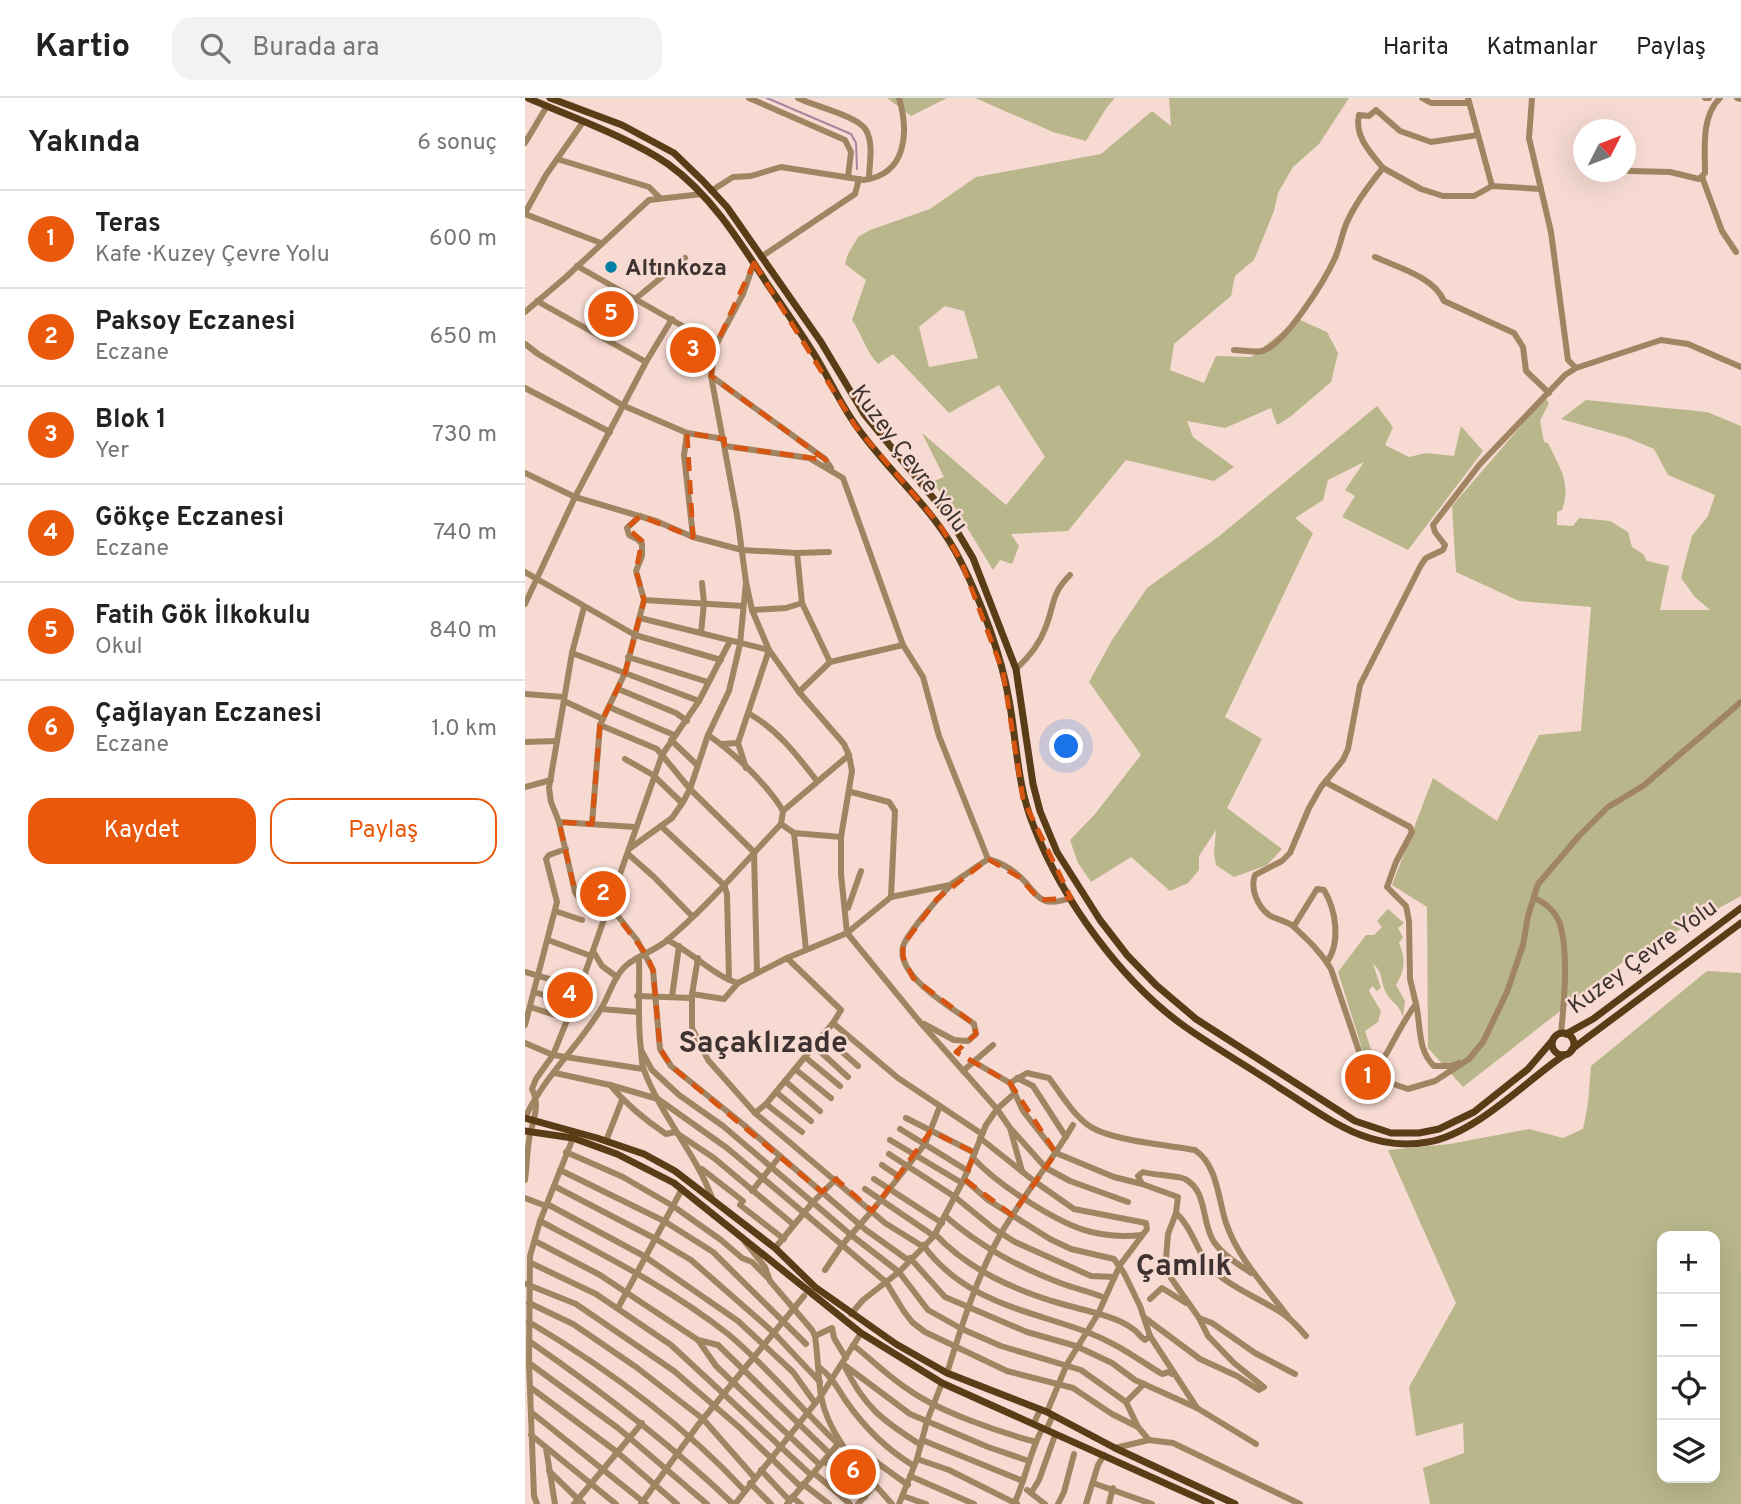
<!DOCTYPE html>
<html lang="tr">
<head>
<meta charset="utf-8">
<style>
  body { margin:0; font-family:Overpass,sans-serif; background:#f2f2f2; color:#222 }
  .controls { position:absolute; right:21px; bottom:21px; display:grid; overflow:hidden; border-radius:14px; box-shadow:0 7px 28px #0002 }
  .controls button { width:63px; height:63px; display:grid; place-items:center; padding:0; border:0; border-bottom:2px solid #e0e0e0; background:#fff; color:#222; font:35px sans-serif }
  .compass { position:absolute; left:1048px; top:21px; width:63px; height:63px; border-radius:50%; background:#fff; box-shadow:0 7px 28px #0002; rotate:48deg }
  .you { position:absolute; left:542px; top:649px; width:24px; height:24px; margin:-18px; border:5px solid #fff; border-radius:50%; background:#1a73e8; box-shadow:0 0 0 10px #1a73e833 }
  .badge { display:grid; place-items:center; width:46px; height:46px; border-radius:50%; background:#ea580c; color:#fff; font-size:23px; font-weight:700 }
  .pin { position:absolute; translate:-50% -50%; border:4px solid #fff; box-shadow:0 2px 7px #0006 }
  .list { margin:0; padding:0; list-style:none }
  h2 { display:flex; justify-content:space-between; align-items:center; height:91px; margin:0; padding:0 28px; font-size:30px }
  h2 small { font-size:23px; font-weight:400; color:#767676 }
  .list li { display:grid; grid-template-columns:46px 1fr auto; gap:21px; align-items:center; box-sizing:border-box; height:98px; padding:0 28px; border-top:2px solid #e0e0e0 }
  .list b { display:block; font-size:26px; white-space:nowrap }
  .list p { margin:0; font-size:23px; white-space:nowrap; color:#767676 }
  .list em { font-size:23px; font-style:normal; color:#767676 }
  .actions { display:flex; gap:14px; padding:21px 28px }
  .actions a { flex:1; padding:16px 0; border:2px solid #ea580c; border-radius:21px; text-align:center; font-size:24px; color:#ea580c }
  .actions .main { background:#ea580c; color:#fff }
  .icon { flex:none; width:38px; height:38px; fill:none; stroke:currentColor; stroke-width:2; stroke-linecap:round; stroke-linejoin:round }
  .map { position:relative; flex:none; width:1216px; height:1406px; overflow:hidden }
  header { display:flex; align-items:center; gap:42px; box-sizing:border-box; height:98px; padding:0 35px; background:#fff; border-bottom:2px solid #e0e0e0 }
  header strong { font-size:33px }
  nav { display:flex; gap:38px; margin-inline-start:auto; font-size:24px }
  .search { width:490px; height:63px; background:#f2f2f2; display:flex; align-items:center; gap:18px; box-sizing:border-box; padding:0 24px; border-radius:21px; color:#767676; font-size:26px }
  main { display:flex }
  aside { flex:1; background:#fff }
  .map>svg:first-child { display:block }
  .green { fill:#b8b68a; fill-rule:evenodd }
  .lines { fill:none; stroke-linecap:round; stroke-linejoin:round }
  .stream { stroke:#a6859f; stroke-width:2 }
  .minor { stroke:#a18562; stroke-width:6 }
  .major { stroke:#5a3d16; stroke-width:7 }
  .marked { fill:none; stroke:#d75510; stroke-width:5; stroke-dasharray:14 9; stroke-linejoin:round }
  .poi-dot { fill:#007fa5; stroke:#f7dbd3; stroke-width:2.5 }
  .labels { text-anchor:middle; stroke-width:5; stroke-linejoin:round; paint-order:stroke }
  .poi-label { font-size:23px; font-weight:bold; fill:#3e3330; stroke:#f7dbd3; text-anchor:start }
  .street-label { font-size:23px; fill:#3e3330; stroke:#f7dbd3 }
  .district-label { font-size:30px; font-weight:bold; fill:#3e3330; stroke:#f7dbd3 }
</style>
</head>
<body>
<header>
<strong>Kartio</strong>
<div class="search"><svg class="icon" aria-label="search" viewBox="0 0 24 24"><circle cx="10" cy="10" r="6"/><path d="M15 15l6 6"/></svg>Burada ara</div>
<nav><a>Harita</a><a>Katmanlar</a><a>Paylaş</a></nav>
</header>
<main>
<aside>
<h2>Yakında<small>6 sonuç</small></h2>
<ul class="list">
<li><span class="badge">1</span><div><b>Teras</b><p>Kafe · Kuzey Çevre Yolu</p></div><em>600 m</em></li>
<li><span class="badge">2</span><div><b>Paksoy Eczanesi</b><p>Eczane</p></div><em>650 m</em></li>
<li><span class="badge">3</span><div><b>Blok 1</b><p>Yer</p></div><em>730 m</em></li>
<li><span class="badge">4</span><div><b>Gökçe Eczanesi</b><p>Eczane</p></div><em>740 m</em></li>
<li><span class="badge">5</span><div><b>Fatih Gök İlkokulu</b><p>Okul</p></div><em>840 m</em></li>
<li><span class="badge">6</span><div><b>Çağlayan Eczanesi</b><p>Eczane</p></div><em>1.0 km</em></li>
</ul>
<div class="actions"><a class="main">Kaydet</a><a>Paylaş</a></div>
</aside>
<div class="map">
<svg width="1216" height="1406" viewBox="0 0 1216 1406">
  <rect width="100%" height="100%" fill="#f7dbd3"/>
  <!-- green -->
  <g class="green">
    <polygon points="362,0 422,0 386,18"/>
    <polygon points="450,0 590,0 582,9 561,43 528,34"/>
    <path d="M644 0H824L794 46 768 69 753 95 749 113 729 162 710 178 706 198 649 246 645 272 679 285 691 258 726 259 773 221 802 234 813 255 806 284 765 319 752 327 746 310 700 330 662 323 668 339 709 369 689 383 601 362 543 433 486 436 494 448 487 466 475 462 468 472 430 410 406 384 419 379 397 335 481 407 520 359 474 287 424 315 368 256 353 266C340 252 337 236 327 222L341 182 320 166 323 156 333 139 345 132 405 111 451 79 576 56 627 13 646 28ZM420 208 439 213 453 260 404 269 394 229Z"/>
    <path d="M1020 300 1024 305 1015 323 1019 344 1023 345C1034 368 1047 386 1037 412L1032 414V427L1048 428 1054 420 1085 423 1103 434 1107 449 1118 456 1122 463 1144 468 1135 512H1185L1170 499 1156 480 1167 438 1183 418 1190 397 1143 377 1129 351 1103 340 1036 321 1061 302 1182 314 1216 328V798L1103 860 938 989 903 950 902 809 867 787 908 680 972 723 1014 637 1056 633 1066 509 994 503 931 474 927 408Z"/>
    <polygon points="852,308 868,329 860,347 884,359 901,355 929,358 936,328 958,353 883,452 817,419 830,398 820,392 839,364 803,382 798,402 770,420 788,435 700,619 737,641 702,710 757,751 742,767 709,779 691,767 689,755 691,732 674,758 674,772 663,785 645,793 606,759 566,784 553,765 545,742 570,716 616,657 564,584 587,542 622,490 693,439"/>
    <path d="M863 811 879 825 873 830 878 839 874 845C881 861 880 872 871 887L880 903 878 919C873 904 868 907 862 896 855 886 859 874 848 866L856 890 852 893 847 888 844 893 856 913 853 924 840 933 852 970 848 971 839 957 813 874 841 837H849L857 829 852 823Z"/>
    <path d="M1182 873 1216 875V1406H905L898 1370 939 1355 938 1325 891 1338 884 1289 931 1205 863 1052 925 1046 1004 1031 1038 1040 1058 1031 1063 1006 1066 968ZM1137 1138H1190V1380H1137Z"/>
  </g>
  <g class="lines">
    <!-- stream -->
    <polyline class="stream" points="242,0 326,36 331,45 332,71"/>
    <!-- minor -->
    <g class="minor">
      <polyline points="224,0 320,42 326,54 323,79"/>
      <path d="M273 0C289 8 333 18 341 32 349 46 344 67 344 81"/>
      <polyline points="897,0 906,5 944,5"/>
      <polyline points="943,0 967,88"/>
      <polyline points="1007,0 1004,40 1026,134 1043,262 1051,270 1136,242 1163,246 1216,269"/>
      <polyline points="1180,0 1184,0"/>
      <polyline points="1212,0 1216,1"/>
      <polyline points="0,45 22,8"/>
      <polyline points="32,61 124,89 135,100"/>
      <path d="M858 70C845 54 829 38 834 17L844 18 851 12 875 33 906 44 953 37"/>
      <path d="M1104 73 1145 74 1174 81 1180 75C1180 49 1176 19 1195 0"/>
      <polyline points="1177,79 1197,133 1211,154"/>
      <path d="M186 93 208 79 226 78 256 69 339 82C382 76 384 34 374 0"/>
      <polyline points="0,115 21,77 58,24"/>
      <polyline points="0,116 76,145"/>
      <polyline points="236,159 330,96 334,81"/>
      <path d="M850 159C872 169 909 179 919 203L989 235 998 249 1001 273 1024 295"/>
      <polyline points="52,168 191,247"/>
      <polyline points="109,202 160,160"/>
      <polyline points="12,203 121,264"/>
      <polyline points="0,214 41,179 124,102 177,96"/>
      <polyline points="0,246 13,256 97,307 162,335 199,341"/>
      <path d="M709 252C717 252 729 255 737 253 760 247 800 182 810 160 815 149 817 135 822 124 831 104 844 87 858 70L896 91 918 98H949L967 88 1016 91"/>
      <path d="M1051 270 1040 277 955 366 908 427 910 434 920 447 918 452 901 460 896 467 835 587 823 651 818 662 796 689 784 710 765 755 757 763 730 777C725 790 732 808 744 817 752 822 763 823 769 829 783 842 796 854 806 871L838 965 854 981 883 991 910 983 944 961 958 944 982 894 998 847 1003 818 1013 786 1054 738 1083 709 1118 688 1216 604"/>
      <polyline points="186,278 300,361 306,370"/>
      <polyline points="0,290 85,334"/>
      <polyline points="162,335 159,357 168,439"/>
      <polyline points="200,348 284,360 318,380 378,547"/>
      <polyline points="0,375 50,399 131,423 168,439 217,452 272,455 304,454"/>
      <polyline points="272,455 277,505 305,564"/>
      <polyline points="0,474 110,537 196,562"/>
      <polyline points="221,484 227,512 244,552 274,594 319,646 324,657 327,673 316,739 316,776 322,835 394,923 472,1011 485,1030 497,1073"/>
      <polyline points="119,502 218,508"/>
      <polyline points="0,506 50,399 121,264 147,221"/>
      <polyline points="59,509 47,555 24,690 26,704 34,724 50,794 60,809 79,820"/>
      <polyline points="227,512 261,510 277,505"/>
      <polyline points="115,520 244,552"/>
      <polyline points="176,535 179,505 177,485"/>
      <polyline points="47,555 174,603"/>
      <polyline points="103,559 183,584"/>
      <path d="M491 571C503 560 514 547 520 531 530 507 525 497 545 477"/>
      <polyline points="93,591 151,615 162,623"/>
      <polyline points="274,594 305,564 378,547 398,579 414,638 463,761"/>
      <polyline points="0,596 39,599"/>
      <polyline points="39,603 78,621"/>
      <polyline points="84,609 149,637"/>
      <path d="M223 615C253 632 271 656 292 683"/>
      <polyline points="75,627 132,651 165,691 229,754 232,875"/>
      <path d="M183 637C207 653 244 688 258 713"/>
      <polyline points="146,642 171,666"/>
      <polyline points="0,644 32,643"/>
      <polyline points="213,645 221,670"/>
      <polyline points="196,646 213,645 244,552"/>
      <polyline points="100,661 128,677 157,705"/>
      <path d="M800 684 885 729 887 734 871 764 862 789 881 808 884 823 885 881 891 906C874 928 865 954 848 977"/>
      <polyline points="0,689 26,682"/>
      <polyline points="326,694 364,704 370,713 366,799"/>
      <polyline points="34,724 110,729"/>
      <polyline points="67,726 75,627 100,575 119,502 111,473 117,458 117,446 112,441 104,437 102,430 115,418"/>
      <polyline points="256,726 269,735 316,739"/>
      <polyline points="136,728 199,787 202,796 204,882"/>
      <polyline points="269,735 281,852"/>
      <polyline points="104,751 147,720 158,704 165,691 183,637 204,593 215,546 221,484 212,417 186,278 191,247 218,196 229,165"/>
      <polyline points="103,756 129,779 167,818"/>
      <path d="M1009 800C1021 805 1030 813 1035 826 1044 856 1039 904 1036 936"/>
      <polyline points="84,807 112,842 128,872 135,951 146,968 219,1027 341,1132 383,1162"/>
      <polyline points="323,810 336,773"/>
      <polyline points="30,813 57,822"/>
      <path d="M769 828 792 791 799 792C811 812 816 844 802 864"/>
      <polyline points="23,842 66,858"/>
      <path d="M142 842C166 853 190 879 213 885L262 860 322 835 366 799 425 787 463 761C477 765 492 774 502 786 516 804 521 808 546 800"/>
      <polyline points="68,853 77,868 92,879"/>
      <path d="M114 860C115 891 112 921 116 951 117 958 116 966 119 972 136 1018 170 1054 187 1100"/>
      <polyline points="173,860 167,896 167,930 183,962 230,1015 360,1125 397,1148"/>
      <polyline points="262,860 316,912 308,925 373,980 457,1036"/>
      <polyline points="0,874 55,890"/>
      <polyline points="9,894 49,906"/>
      <polyline points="167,896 199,901 213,885"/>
      <polyline points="112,898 167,900"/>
      <polyline points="147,899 154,848"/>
      <path d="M891 906C896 927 892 952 909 968H926L934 965"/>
      <polyline points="5,909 43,921"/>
      <polyline points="76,911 113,914"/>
      <path d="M399 926 429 942 443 943 451 936 449 926C429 911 371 879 378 849 380 838 414 799 424 789"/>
      <polyline points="0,927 32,804 21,761 24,757 41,751"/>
      <polyline points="298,937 333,968"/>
      <polyline points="0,945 28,957 118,971"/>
      <polyline points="289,948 323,979"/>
      <polyline points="116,952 127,972 154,997 198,1028 326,1137 374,1174 403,1212 437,1231 476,1248 556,1272 601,1304"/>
      <polyline points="280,959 315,988"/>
      <polyline points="449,964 485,985 498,1013 531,1055 589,1079 617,1086 653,1099 651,1115 643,1136 641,1161 646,1180 674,1220 683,1238 709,1265 739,1289 734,1292 712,1278 675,1261 620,1220"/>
      <polyline points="270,971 306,1000"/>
      <polyline points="438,973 468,947"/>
      <polyline points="30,975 85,987 133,1001 202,1050 361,1184 378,1212 387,1224 400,1234 482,1273 548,1290 587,1316 613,1329"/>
      <polyline points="492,980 508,988 541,1039"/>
      <polyline points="260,983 295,1013"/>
      <path d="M485 985 502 975 524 980C536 996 547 1015 563 1027 585 1043 643 1047 670 1052 693 1068 693 1101 701 1125 713 1161 742 1190 764 1220"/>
      <path d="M85 987C101 1006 120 1022 141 1036L150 1034 189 1060 269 1127"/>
      <polyline points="251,994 286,1023"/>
      <polyline points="241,1006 277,1034"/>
      <polyline points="230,1015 241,1006 308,925"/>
      <path d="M0 1020C18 980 53 949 76 911 85 896 89 877 103 866 115 857 128 853 140 844 182 809 218 766 256 726L258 713 324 657"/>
      <polyline points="381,1020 450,1055"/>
      <polyline points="375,1031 443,1073"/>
      <polyline points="486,1031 521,1070 545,1083 603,1104"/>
      <polyline points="455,1040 509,1083 549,1111 621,1125 622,1131 595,1167 573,1216 542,1266 522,1314"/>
      <polyline points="365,1042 437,1085"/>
      <polyline points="81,1043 97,1002"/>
      <polyline points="41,1054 98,1079 148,1108 196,1142 217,1160 227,1164 243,1180"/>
      <polyline points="364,1056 430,1099 468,1130 490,1144 566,1178 589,1179"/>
      <path d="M448 1060C465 1078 483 1091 504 1104 542 1128 570 1142 617 1137"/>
      <polyline points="357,1067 373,1078"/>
      <polyline points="177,1071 218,1103"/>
      <polyline points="35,1072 139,1123 188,1154 281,1246"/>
      <polyline points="349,1081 417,1125"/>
      <polyline points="439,1081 463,1102 525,1141 546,1151 589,1161 599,1175 615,1208 625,1238 672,1310"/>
      <path d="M0 1082C2 1067 2 1051 5 1036 9 1020 15 1007 7 991L11 981 28 957 53 895 137 657 174 603 205 543"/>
      <path d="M617 1086 613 1078 618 1074C628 1077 655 1078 660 1081 683 1093 676 1125 689 1144 698 1157 713 1166 726 1175"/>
      <polyline points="29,1088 129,1140 166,1162 248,1234 295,1284"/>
      <polyline points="340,1091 409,1138"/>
      <polyline points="227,1093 255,1058"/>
      <polyline points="0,1100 21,1108"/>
      <polyline points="22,1106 119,1158 213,1223 268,1274 290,1305"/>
      <polyline points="215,1107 259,1141"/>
      <path d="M651 1115C669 1131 672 1158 691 1175 712 1193 739 1202 761 1218 769 1224 775 1231 781 1238"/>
      <path d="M420 1118C456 1149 493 1169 538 1186 552 1191 566 1194 580 1200"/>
      <path d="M15 1123C79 1157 146 1191 203 1236 243 1269 275 1310 313 1346"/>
      <path d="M410 1136C444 1172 489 1192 537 1206 557 1212 592 1218 608 1231 613 1234 615 1239 620 1242L625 1238"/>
      <polyline points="10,1143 75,1177 173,1242 191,1268 295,1367"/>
      <path d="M220 1144 240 1169 245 1183 287 1232 290 1238C293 1258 293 1278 296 1298 304 1341 339 1374 367 1406"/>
      <path d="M398 1147C440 1204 499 1211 562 1234 591 1245 611 1260 637 1276L644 1274 647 1276"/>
      <polyline points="250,1150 288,1104 311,1081"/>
      <polyline points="385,1160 420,1199 502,1234 551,1248 587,1265 610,1282 672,1310 731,1346"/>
      <polyline points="6,1165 71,1196 146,1247 286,1377"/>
      <polyline points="300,1172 317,1147 347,1113 400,1046 415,1008"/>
      <polyline points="1,1186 51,1206 149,1273 215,1330 276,1389"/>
      <polyline points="625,1201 637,1190 661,1205"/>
      <polyline points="4,1205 48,1226 111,1269 178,1321 229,1379"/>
      <polyline points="93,1210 157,1091"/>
      <polyline points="326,1216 338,1202 374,1174 409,1138 439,1081 461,1027 472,1011 490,995"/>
      <polyline points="674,1220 687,1225 730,1255 770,1276"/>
      <path d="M4 1224C83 1271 157 1325 219 1392"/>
      <polyline points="290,1238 307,1230 309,1240 321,1260"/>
      <polyline points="173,1242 193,1247 304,1355"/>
      <path d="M4 1243C76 1293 145 1345 208 1406"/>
      <path d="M328 1247C347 1262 364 1279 384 1292 415 1314 474 1334 511 1344"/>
      <polyline points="4,1265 93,1330 182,1406"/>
      <polyline points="318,1266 385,1316 463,1349 504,1363"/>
      <path d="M319 1267C339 1309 358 1323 396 1347"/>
      <path d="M294 1269C308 1280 311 1288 321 1303 339 1329 361 1351 389 1368"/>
      <path d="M422 1275C436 1230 451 1181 474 1139 496 1100 525 1066 548 1027"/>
      <polyline points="619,1286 601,1304 613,1329 624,1342"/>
      <polyline points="5,1289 92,1354 152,1406"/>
      <polyline points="6,1314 121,1406"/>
      <polyline points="509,1325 515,1312"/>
      <polyline points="522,1330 528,1317"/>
      <polyline points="6,1337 91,1406"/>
      <polyline points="397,1342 498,1383"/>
      <polyline points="21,1350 30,1406"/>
      <polyline points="590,1350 624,1342 648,1345 775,1406"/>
      <polyline points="336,1353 383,1387"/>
      <polyline points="392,1361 424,1372 492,1406"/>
      <polyline points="299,1363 340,1399"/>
      <polyline points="236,1372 265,1403"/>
      <polyline points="24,1373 58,1406"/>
      <polyline points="289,1375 325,1406"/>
      <polyline points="385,1378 449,1406"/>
      <polyline points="225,1385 246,1406"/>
      <polyline points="568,1385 627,1406"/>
      <polyline points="278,1386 304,1406"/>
      <polyline points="502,1392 520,1406"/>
      <polyline points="506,1395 514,1382 529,1340"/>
      <polyline points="378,1398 401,1406"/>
      <polyline points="267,1399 276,1406"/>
      <polyline points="12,1406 9,1398 4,1265 5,1158 15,1123 48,1040"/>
      <polyline points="49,1406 117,1325"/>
      <polyline points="116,1406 173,1327 279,1198"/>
      <polyline points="210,1406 296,1298 336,1235"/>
      <polyline points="262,1406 313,1346 315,1346"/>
      <polyline points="333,1406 350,1387"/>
      <polyline points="374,1406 392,1361 402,1323 417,1285"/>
      <path d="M489 1406C500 1383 504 1357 516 1333"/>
      <polyline points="533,1406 539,1394 549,1356"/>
      <polyline points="561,1406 573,1367 579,1357"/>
      <polyline points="584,1406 588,1390"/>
    </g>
    <!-- major -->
    <g class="major">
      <path d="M3 0C46 19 105 40 143 66 185 96 214 142 241 184 258 209 275 233 291 259 305 282 316 307 332 329 365 376 411 412 436 464 456 503 477 559 484 602 492 645 492 688 509 729 537 801 596 883 659 928 690 950 724 969 755 990 803 1020 844 1055 903 1044 950 1036 1000 984 1039 957"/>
      <polyline points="25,0 97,27 149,55 178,83 202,109 296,244 339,316 423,418 448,460 491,571 508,686 515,713 532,754 575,822 602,857 631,887 671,921 830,1023 866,1035 894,1035 914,1031 949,1014 1003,971 1027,943"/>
      <circle cx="1038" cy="946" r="11"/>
      <polyline points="1041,936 1068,921 1216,810"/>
      <polyline points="1047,951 1216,825"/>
      <polyline points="0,1020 72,1040 119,1056 150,1073 250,1150 290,1189 371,1246 422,1275 522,1314 590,1350 710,1406"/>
      <polyline points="0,1033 48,1040 92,1056 149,1085 336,1235 417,1285 686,1406"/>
    </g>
  </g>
  <!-- marked area -->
  <path class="marked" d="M229 165 331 329 415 427 436 463 478 574 498 701 546 800 515 802 494 779 463 761 412 801 378 847V859L388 880 449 926 451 936 431 954 485 985 531 1055 487 1117 439 1081 450 1055 406 1033 347 1113 311 1081 297 1094 146 968 135 951 128 872 121 856 85 809 79 820 50 794 34 724 67 726 75 627 100 575 119 502 111 473 117 443 102 430 115 418 168 439 162 335 199 341 200 348 301 362 186 278 191 247Z"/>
  <!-- markers -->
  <circle class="poi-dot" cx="86" cy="169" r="7"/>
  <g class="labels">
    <!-- poi labels -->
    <g class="poi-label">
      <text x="100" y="177">Altınkoza</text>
    </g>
    <!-- street labels -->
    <g class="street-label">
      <text transform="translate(385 360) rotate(53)" y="8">Kuzey Çevre Yolu</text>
      <text transform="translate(1117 858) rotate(-36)" y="8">Kuzey Çevre Yolu</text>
    </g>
    <!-- district labels -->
    <g class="district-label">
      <text x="238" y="954">Saçaklızade</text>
      <text x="659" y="1177">Çamlık</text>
    </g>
  </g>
</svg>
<div class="controls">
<button>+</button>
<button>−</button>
<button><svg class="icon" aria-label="locate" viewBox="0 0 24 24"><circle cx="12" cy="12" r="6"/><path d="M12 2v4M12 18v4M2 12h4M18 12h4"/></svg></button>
<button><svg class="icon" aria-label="layers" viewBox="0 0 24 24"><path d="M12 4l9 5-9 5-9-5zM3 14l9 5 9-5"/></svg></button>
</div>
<svg class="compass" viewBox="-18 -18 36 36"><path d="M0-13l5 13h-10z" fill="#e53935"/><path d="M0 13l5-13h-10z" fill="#767676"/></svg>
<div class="you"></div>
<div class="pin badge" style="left:843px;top:979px">1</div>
<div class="pin badge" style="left:78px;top:796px">2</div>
<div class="pin badge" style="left:168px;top:252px">3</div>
<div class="pin badge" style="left:45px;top:897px">4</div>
<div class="pin badge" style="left:86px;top:216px">5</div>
<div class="pin badge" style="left:328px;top:1374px">6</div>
</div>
</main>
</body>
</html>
